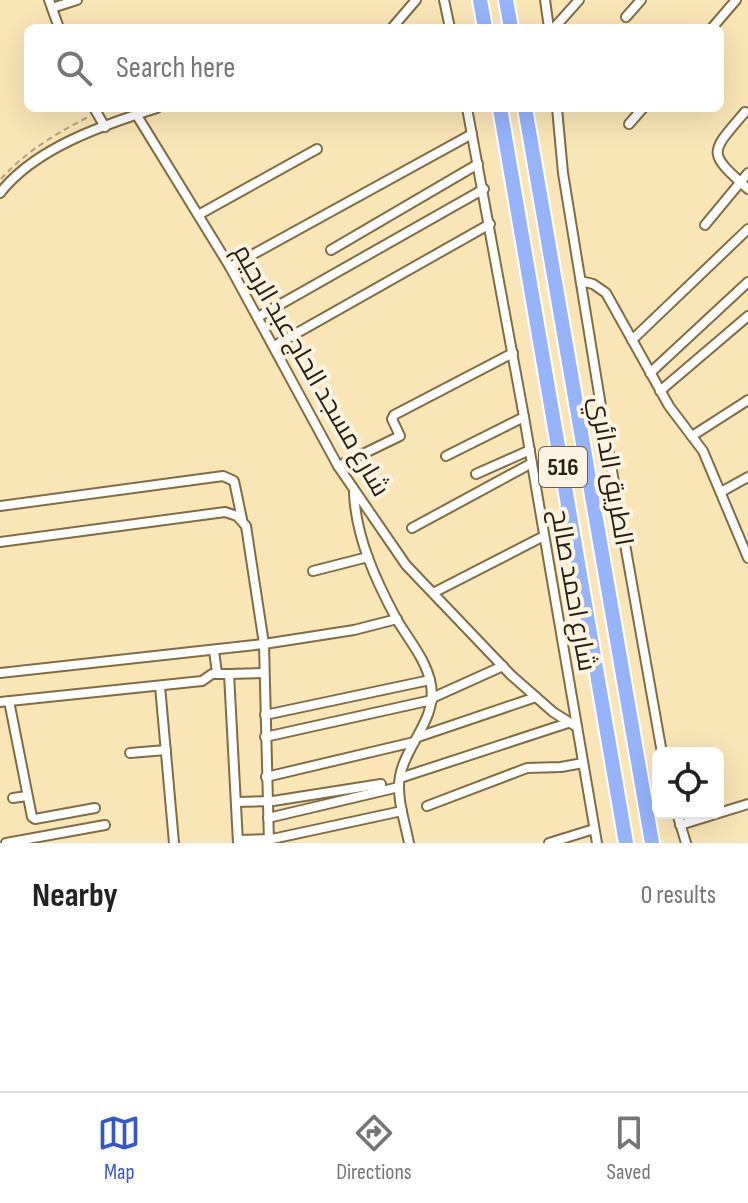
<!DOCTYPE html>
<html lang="en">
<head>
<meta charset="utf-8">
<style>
  body { margin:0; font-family:"Sofia Sans Condensed",Cairo,sans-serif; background:#f6f6f6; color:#222 }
  .controls { position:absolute; right:24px; bottom:24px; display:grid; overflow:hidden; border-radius:12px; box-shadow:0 8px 32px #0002 }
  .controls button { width:72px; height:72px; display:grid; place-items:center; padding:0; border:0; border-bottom:2px solid #e0e0e0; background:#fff; color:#222; font:40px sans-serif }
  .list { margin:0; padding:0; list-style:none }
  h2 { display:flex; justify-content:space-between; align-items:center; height:104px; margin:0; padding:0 32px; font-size:34px }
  h2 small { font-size:26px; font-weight:400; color:#767676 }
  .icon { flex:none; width:44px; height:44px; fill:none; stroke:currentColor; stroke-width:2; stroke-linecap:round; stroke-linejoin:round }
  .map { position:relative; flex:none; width:748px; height:843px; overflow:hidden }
  .search { position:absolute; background:#fff; box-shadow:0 8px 32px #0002; left:24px; right:24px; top:24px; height:88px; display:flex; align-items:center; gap:20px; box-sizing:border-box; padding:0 28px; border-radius:12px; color:#767676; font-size:30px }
  .sheet { height:248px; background:#fff }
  nav { display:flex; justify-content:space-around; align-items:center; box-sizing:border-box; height:112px; border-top:2px solid #e0e0e0; background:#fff; font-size:22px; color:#767676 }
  nav a { display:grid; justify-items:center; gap:4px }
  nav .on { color:#3558c9 }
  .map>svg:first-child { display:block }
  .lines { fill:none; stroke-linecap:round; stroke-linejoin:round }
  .street-casing { stroke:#806d42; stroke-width:12 }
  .highway-casing { stroke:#fff; stroke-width:18 }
  .path { stroke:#b3a27d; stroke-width:2; stroke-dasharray:6 4; stroke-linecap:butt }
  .street { stroke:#fff; stroke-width:8 }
  .highway { stroke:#95b4fc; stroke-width:14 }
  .labels { text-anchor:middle; stroke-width:8; stroke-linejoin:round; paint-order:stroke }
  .shield { fill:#fcf4e1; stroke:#68604d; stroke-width:2 }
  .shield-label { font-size:24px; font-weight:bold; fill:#28200e }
  .street-label { font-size:26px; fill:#28200e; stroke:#fcf4e1 }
</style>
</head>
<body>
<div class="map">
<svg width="748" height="843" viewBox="0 0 748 843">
  <rect width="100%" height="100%" fill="#fae5b6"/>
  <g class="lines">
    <defs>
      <g id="street">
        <polyline points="49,0 59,28"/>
        <polyline points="444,0 450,28"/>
        <polyline points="545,0 549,28"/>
        <polyline points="52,8 77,0"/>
        <polyline points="626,17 641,0"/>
        <polyline points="392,28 416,0"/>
        <polyline points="554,28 579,0"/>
        <polyline points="712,28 736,0"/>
        <polyline points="94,108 105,127"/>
        <polyline points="467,108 524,417 597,843"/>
        <polyline points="557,108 563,173 606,437 662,753"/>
        <path d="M745 112C709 154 707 152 748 189"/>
        <polyline points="136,114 230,267 338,466 406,565 511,675 553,712 577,727"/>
        <polyline points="629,124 643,108"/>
        <path d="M0 193C35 148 103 125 157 108"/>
        <polyline points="200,214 317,149"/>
        <polyline points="705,225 748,173"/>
        <polyline points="331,250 478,164"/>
        <polyline points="230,267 472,134"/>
        <polyline points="581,281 593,284 606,293 669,406 703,451 748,558"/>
        <polyline points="258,317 484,189"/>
        <polyline points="632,340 748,229"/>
        <polyline points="274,346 490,224"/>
        <polyline points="650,373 748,282"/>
        <polyline points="660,391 748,316"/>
        <polyline points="692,436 748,400"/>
        <polyline points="446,456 524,417"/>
        <polyline points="338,466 400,436 392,419 394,415 513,353"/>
        <polyline points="476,474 530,450"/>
        <polyline points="721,492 748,477"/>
        <path d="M354 493C356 538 376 581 397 620 409 640 427 661 431 685 437 720 406 744 400 776 396 797 405 822 409 843"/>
        <polyline points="0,506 223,476 234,481 242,519"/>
        <polyline points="412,528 532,463"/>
        <polyline points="0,542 225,512 237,516 246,526 264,644 269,843"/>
        <polyline points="313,571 368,557"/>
        <polyline points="433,593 544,536"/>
        <polyline points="214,651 217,673"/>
        <polyline points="0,673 264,644 354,630 397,619"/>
        <polyline points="229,674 264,673"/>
        <polyline points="160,686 174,843"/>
        <polyline points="432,698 503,666"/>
        <polyline points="9,701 32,817 35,819 95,808"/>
        <polyline points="0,702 202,681 212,674 229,674 238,843"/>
        <polyline points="265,715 430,680"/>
        <polyline points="265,737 432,700"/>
        <polyline points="418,737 536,697"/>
        <polyline points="130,753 166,750"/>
        <polyline points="266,777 414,742"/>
        <polyline points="400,778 568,723"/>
        <polyline points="13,798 27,796"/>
        <polyline points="236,802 273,801 381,784"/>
        <polyline points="427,806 527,768 561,767 583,763"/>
        <polyline points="677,813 686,843"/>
        <polyline points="268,818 399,787"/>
        <polyline points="680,825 748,804"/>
        <polyline points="238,840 272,839 402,811"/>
        <polyline points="6,843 105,825"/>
        <polyline points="549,843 594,829"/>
      </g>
      <g id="highway">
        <polyline points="480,0 485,28"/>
        <polyline points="506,0 511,28"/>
        <polyline points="500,108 626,843"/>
        <polyline points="525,108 652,843"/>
      </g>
    </defs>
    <!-- street casing -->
    <use href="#street" class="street-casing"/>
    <!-- highway casing -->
    <use href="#highway" class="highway-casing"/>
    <!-- path -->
    <path class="path" d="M1 179C26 151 57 133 90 116"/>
    <!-- street -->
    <use href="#street" class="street"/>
    <!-- highway -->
    <use href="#highway" class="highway"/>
  </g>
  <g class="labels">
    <!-- shield labels -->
    <rect class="shield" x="539" y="447" width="48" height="40" rx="6"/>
    <g class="shield-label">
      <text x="563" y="475">516</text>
    </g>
    <!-- street labels -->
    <g class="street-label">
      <text transform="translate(312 370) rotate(60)" y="9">شارع مسجد الحاج عبد الرحيم</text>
      <text transform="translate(612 471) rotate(80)" y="9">الطريق الدائري</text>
      <text transform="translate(574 590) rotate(80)" y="9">شارع احمد صالح</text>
    </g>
  </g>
</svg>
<div class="controls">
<button><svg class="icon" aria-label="locate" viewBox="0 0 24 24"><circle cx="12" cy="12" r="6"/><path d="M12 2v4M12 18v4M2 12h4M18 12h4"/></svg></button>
</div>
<div class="search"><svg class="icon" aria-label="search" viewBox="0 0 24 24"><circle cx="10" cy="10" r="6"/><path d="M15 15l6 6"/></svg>Search here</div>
</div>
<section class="sheet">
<h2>Nearby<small>0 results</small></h2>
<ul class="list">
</ul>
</section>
<nav>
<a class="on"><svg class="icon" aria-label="map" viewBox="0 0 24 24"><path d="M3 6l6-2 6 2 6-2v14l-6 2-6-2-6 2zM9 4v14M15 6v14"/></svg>Map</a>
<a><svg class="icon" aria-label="directions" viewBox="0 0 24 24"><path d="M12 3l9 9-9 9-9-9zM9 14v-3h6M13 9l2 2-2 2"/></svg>Directions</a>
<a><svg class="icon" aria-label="saved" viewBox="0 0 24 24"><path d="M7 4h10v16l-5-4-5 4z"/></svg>Saved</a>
</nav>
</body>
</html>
